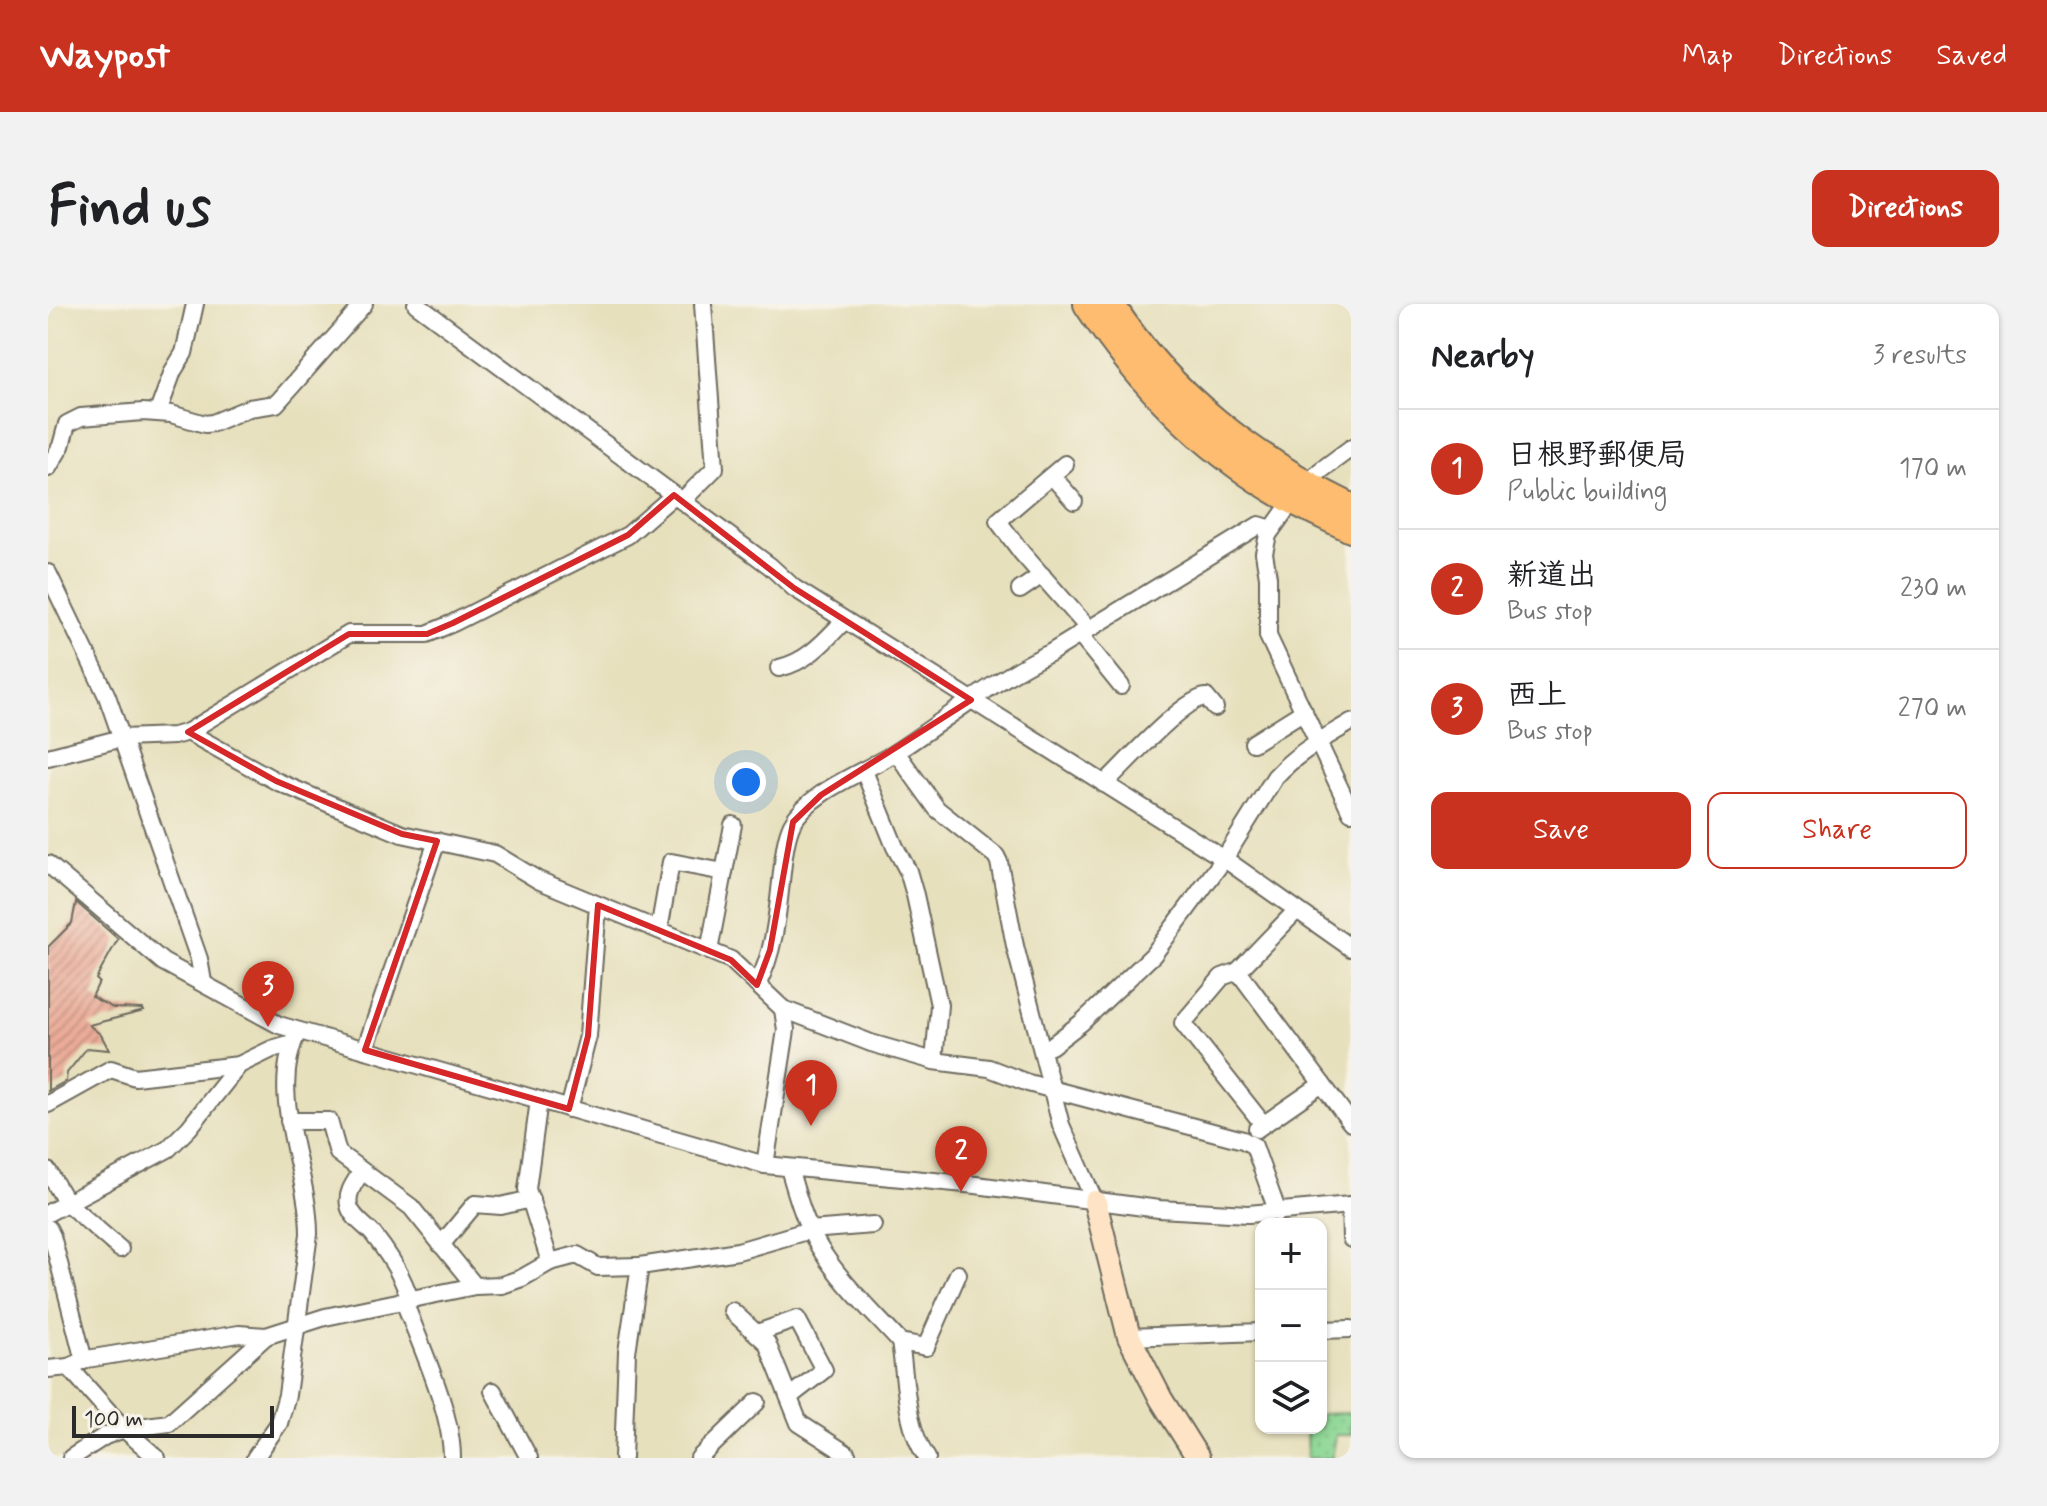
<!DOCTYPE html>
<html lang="en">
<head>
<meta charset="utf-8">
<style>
  body { margin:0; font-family:Mynerve,"Klee One",sans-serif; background:#f2f2f2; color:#202124 }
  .controls { position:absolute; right:24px; bottom:24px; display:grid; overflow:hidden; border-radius:16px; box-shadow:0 2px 6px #0004 }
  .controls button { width:72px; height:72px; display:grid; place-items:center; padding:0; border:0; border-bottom:2px solid #e0e0e0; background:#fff; color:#202124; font:40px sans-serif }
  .scale { position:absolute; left:24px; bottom:20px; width:202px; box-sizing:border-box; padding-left:8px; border:4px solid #2b2b2b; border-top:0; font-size:22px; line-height:28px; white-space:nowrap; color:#2b2b2b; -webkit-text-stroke:6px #f7f3e8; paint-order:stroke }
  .you { position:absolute; left:698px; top:478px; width:28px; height:28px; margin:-20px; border:6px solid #fff; border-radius:50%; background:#1a73e8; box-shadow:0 0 0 12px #1a73e833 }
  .badge { display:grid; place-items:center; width:52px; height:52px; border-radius:50%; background:#c8321e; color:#fff; font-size:26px; font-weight:700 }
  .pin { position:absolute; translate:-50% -66px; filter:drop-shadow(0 2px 4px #0008) }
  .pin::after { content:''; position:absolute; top:42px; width:28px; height:24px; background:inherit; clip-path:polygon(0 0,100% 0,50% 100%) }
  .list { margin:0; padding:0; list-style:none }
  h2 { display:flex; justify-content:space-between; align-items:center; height:104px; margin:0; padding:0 32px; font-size:34px }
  h2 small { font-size:26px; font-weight:400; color:#757577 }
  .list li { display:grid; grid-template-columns:52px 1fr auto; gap:24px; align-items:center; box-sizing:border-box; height:120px; padding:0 32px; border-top:2px solid #e0e0e0 }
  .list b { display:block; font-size:30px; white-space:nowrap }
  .list p { margin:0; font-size:26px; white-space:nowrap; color:#757577 }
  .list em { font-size:26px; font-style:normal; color:#757577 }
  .actions { display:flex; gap:16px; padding:24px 32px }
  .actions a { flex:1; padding:18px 0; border:2px solid #c8321e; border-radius:16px; text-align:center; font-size:28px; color:#c8321e }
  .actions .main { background:#c8321e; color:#fff }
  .icon { flex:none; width:44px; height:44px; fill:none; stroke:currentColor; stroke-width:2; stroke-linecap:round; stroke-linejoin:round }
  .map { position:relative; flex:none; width:1303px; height:1154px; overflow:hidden; border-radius:16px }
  header { display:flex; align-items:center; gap:48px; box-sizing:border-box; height:112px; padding:0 40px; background:#c8321e; color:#fff }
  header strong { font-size:38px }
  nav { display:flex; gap:44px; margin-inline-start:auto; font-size:28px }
  .intro { display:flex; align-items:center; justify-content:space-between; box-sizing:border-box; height:192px; padding:0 48px }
  h1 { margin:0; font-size:56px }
  .button { padding:20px 36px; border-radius:16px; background:#c8321e; color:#fff; font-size:28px; font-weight:700 }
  main { display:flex; gap:48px; padding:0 48px }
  aside { flex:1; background:#fff; border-radius:16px; box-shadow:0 2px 6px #0004 }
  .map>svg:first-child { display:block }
  .park { fill:url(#park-dots); stroke:#5a805e; stroke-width:2 }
  .building { fill:url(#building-hatch) }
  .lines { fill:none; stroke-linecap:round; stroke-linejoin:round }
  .street-casing { stroke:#6d6a5e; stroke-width:20 }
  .secondary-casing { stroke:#6d6a5e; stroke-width:26 }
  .primary-casing { stroke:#6d6a5e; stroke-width:30 }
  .street { stroke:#fff; stroke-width:16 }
  .secondary { stroke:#fee4c5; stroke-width:22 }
  .primary { stroke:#fdbc6f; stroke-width:26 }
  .marked { fill:none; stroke:#d62828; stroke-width:6; stroke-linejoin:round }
</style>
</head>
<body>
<header>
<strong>Waypost</strong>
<nav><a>Map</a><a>Directions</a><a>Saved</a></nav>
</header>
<div class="intro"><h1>Find us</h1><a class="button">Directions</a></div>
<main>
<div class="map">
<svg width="1303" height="1154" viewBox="0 0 1303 1154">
  <defs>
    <pattern id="park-dots" width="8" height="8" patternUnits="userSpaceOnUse" patternTransform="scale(2)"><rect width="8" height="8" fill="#89d592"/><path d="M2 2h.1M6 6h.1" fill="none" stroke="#76b77e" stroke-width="1.8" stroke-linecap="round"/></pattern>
    <pattern id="building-hatch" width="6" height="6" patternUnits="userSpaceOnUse" patternTransform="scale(2)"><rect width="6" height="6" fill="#ebac98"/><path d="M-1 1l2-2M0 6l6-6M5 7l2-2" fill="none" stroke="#bf8c7c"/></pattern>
  </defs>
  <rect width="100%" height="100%" fill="#f7f3e8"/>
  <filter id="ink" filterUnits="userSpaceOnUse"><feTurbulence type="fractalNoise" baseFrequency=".0125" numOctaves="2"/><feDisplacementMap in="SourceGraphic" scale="16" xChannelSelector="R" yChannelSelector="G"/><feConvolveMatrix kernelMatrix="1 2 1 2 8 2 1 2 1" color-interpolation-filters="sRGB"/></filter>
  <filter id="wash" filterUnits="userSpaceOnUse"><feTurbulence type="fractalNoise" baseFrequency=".006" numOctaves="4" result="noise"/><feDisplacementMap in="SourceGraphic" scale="32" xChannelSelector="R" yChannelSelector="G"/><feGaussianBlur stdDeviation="1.8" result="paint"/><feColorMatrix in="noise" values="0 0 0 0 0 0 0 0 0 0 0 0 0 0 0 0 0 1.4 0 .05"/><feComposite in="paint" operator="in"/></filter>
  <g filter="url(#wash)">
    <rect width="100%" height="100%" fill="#e7e0bd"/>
    <!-- park -->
    <polygon class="park" points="1303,1109 1303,1131 1288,1131 1284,1154 1259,1154 1258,1124 1273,1124 1273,1110"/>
    <g id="blocks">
      <!-- building -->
      <polygon class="building" points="28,598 70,635 48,675 51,678 44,693 65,704 95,705 96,707 41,721 53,731 61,746 39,744 19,769 18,777 0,787 0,643 24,619"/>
    </g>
  </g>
  <g filter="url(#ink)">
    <use href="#blocks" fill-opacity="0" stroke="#6d6a5e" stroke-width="2"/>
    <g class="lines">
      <defs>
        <g id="street">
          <polyline points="368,0 722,262 746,284 1181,558 1303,644"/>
          <polyline points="110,108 125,67 136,49 147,0"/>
          <polyline points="1303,144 1272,167 1244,197 1220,231 1216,249 1220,273 1220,332 1303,508"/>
          <polyline points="1017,160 950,217 974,249 1040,324"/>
          <polyline points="0,164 13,142 19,120 33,113 95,108 123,110 157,120 165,119 201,104 228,100 316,0"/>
          <polyline points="1004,172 1026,197"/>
          <polyline points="634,197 667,164 655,0"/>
          <polyline points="0,269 59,392 151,655 155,678"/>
          <polyline points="972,286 994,271"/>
          <polyline points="1031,330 1073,382"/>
          <path d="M731 364C759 358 777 337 796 317"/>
          <polyline points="140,428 228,477 258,490 354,530 447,550 490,576 683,656 735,705 823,739 886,757 941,764 980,779 1195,836 1206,842 1230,909"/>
          <polyline points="1205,439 1256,407"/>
          <polyline points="848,448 889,505 948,552 951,558 967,642 1013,821 1047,898"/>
          <polyline points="0,453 74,434 126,432 140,428 301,330 379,330 405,319 580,231 626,191"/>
          <polyline points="816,467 847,543 860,567 867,591 891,701 886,757"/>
          <path d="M1056 480C1075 462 1136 394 1158 393L1167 404"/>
          <polyline points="0,560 115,658 231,721 717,861 928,881 1111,905 1200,910 1303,901"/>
          <polyline points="611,626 623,558 676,568"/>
          <polyline points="661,647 685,521"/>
          <polyline points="1190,667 1303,819"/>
          <path d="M709 681C727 648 730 605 734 568 736 552 737 535 744 520 761 487 818 468 848 448 899 415 947 375 1002 349L1211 221 1224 225"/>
          <path d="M995 744 1003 742 1033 719 1105 651 1176 555 1227 473C1251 447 1274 436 1303 418"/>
          <polyline points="317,746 389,537"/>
          <polyline points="491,796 479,885 502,958"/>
          <polyline points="0,800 63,765 87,773 191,761"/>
          <polyline points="521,805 540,732 550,601"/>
          <polyline points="241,817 281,817 290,849 363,903 427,982"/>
          <polyline points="1215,820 1135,719 1174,673 1190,667 1249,606"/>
          <polyline points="1209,825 1274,780"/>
          <polyline points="717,861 738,726 735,705"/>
          <path d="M741 864C749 891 756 917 770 941 791 977 824 1007 852 1038"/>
          <polyline points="0,867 18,898 72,945"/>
          <path d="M314 867C308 877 298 888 301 901 303 913 317 921 325 930 340 949 355 972 362 996"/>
          <polyline points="1302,901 1303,935"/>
          <polyline points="0,909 120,845 141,824 191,761 224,745 244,739"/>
          <polyline points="0,924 4,932 36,1057"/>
          <polyline points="393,941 427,900 453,902 483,895"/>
          <path d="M356 997C373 1043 404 1107 404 1154"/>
          <polyline points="684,1007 719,1039 751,1119 799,1150 796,1154"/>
          <polyline points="1273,1026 1303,1025"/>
          <polyline points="709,1029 749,1015 776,1066 741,1093"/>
          <polyline points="1081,1033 1213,1028"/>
          <polyline points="21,1063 39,1055 191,1030 218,1032 277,1013 427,982 454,981 474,974 502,958 529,951 550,963 592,962"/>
          <polyline points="0,1065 21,1063 76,1125 109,1154"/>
          <polyline points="445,1087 481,1154"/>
          <polyline points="23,1154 57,1132 76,1125 121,1119 218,1032"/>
          <path d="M207 1154 231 1119 239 1091 261 930C261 863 218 793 250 727"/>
          <polyline points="575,1154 579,1048 592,962 690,947 762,926 825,921"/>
          <polyline points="651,1154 709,1098"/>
          <path d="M879 1154C857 1122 858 1076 852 1038L878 1043 910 970"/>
        </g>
        <polyline id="secondary" points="1047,898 1081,1033 1113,1095 1150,1154"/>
        <g id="primary">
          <path d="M1039 0C1087 73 1150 140 1226 186 1250 201 1277 212 1303 225"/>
          <path d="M1063 0C1119 90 1209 157 1303 203"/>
        </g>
      </defs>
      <!-- street casing -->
      <use href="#street" class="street-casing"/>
      <!-- secondary casing -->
      <use href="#secondary" class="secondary-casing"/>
      <!-- primary casing -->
      <use href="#primary" class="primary-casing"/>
      <!-- street -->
      <use href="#street" class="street"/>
      <!-- secondary -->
      <use href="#secondary" class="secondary"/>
      <!-- primary -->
      <use href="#primary" class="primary"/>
    </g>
  </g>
  <!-- marked area -->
  <path class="marked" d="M626 191 746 284 923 396 773 491 745 518 722 646 709 681 683 656 550 601 540 732 521 805 317 746 389 537 354 530 228 477 140 428 301 330H379L405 319 580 231Z"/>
</svg>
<div class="controls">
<button>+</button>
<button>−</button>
<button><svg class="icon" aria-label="layers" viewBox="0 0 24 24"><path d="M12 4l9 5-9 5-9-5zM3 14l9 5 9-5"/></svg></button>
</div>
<div class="scale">100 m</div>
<div class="you"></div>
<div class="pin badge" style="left:763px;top:822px">1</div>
<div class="pin badge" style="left:913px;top:888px">2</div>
<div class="pin badge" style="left:220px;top:723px">3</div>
</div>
<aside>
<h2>Nearby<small>3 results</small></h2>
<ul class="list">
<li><span class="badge">1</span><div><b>日根野郵便局</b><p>Public building</p></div><em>170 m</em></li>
<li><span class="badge">2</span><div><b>新道出</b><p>Bus stop</p></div><em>230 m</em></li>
<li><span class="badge">3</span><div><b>西上</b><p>Bus stop</p></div><em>270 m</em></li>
</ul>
<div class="actions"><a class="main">Save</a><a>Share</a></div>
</aside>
</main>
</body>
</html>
